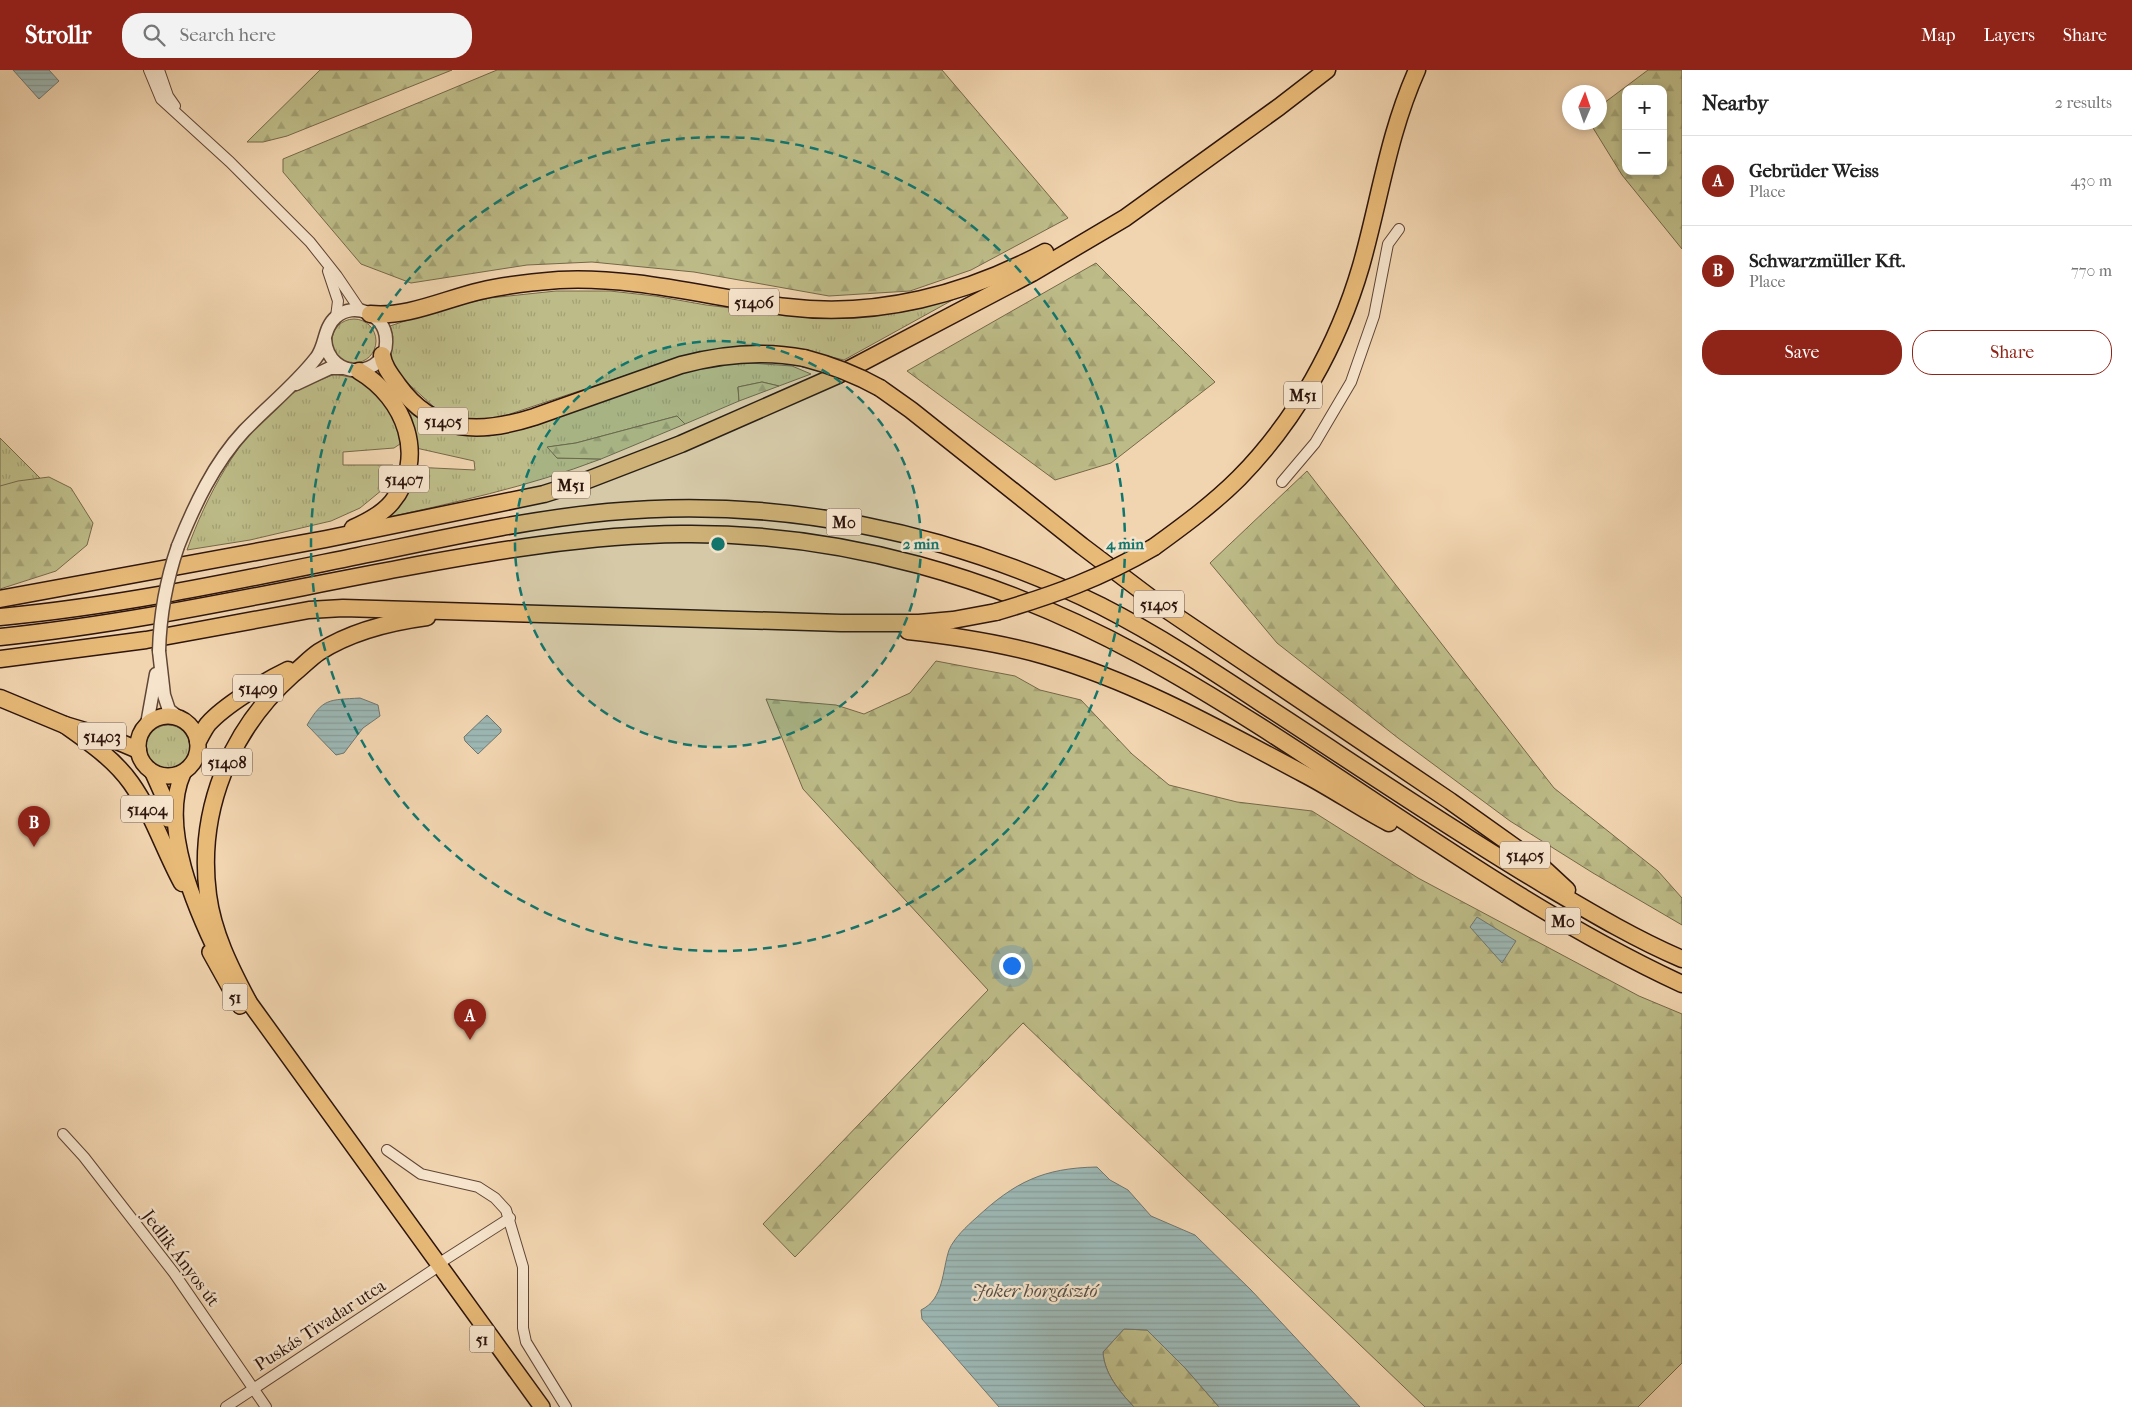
<!DOCTYPE html>
<html lang="en">
<head>
<meta charset="utf-8">
<style>
  body { margin:0; font-family:"IM FELL French Canon",serif; background:#f2f2f2; color:#222 }
  .controls { position:absolute; right:15px; top:15px; display:grid; overflow:hidden; border-radius:10px; box-shadow:0 2px 8px #0003 }
  .controls button { width:45px; height:45px; display:grid; place-items:center; padding:0; border:0; border-bottom:1px solid #e0e0e0; background:#fff; color:#222; font:25px sans-serif }
  .compass { position:absolute; left:1562px; top:15px; width:45px; height:45px; border-radius:50%; background:#fff; box-shadow:0 2px 8px #0003; rotate:2deg }
  .you { position:absolute; left:1011px; top:895px; width:18px; height:18px; margin:-12px; border:4px solid #fff; border-radius:50%; background:#1a73e8; box-shadow:0 0 0 8px #1a73e833 }
  .badge { display:grid; place-items:center; width:32px; height:32px; border-radius:50%; background:#8f2418; color:#fff; font-size:16px; font-weight:700 }
  .pin { position:absolute; translate:-50% -41px; filter:drop-shadow(0 1px 2px #0008) }
  .pin::after { content:''; position:absolute; top:26px; width:18px; height:15px; background:inherit; clip-path:polygon(0 0,100% 0,50% 100%) }
  .list { margin:0; padding:0; list-style:none }
  h2 { display:flex; justify-content:space-between; align-items:center; height:65px; margin:0; padding:0 20px; font-size:21px }
  h2 small { font-size:16px; font-weight:400; color:#767676 }
  .list li { display:grid; grid-template-columns:32px 1fr auto; gap:15px; align-items:center; box-sizing:border-box; height:90px; padding:0 20px; border-top:1px solid #e0e0e0 }
  .list b { display:block; font-size:19px; white-space:nowrap }
  .list p { margin:0; font-size:16px; white-space:nowrap; color:#767676 }
  .list em { font-size:16px; font-style:normal; color:#767676 }
  .actions { display:flex; gap:10px; padding:15px 20px }
  .actions a { flex:1; padding:11px 0; border:1px solid #8f2418; border-radius:20px; text-align:center; font-size:18px; color:#8f2418 }
  .actions .main { background:#8f2418; color:#fff }
  .icon { flex:none; width:28px; height:28px; fill:none; stroke:currentColor; stroke-width:2; stroke-linecap:round; stroke-linejoin:round }
  .map { position:relative; flex:none; width:1682px; height:1337px; overflow:hidden }
  header { display:flex; align-items:center; gap:30px; box-sizing:border-box; height:70px; padding:0 25px; background:#8f2418; color:#fff }
  header strong { font-size:24px }
  nav { display:flex; gap:28px; margin-inline-start:auto; font-size:18px }
  .search { width:350px; height:45px; background:#f2f2f2; display:flex; align-items:center; gap:12px; box-sizing:border-box; padding:0 18px; border-radius:20px; color:#767676; font-size:19px }
  main { display:flex }
  aside { flex:1; background:#fff }
  .map>svg:first-child { display:block }
  .grass { fill:url(#grass-tufts); stroke:#76684a }
  .forest { fill:url(#forest-firs); stroke:#76684a; fill-rule:evenodd }
  .water { fill:url(#water-rules); stroke:#707670 }
  .lines { fill:none; stroke-linecap:round; stroke-linejoin:round }
  .minor-casing { stroke:#5f4535; stroke-width:12 }
  .tertiary-casing { stroke:#5f4535; stroke-width:15 }
  .primary-casing { stroke:#2e150c; stroke-width:18 }
  .trunk-casing { stroke:#2e150c; stroke-width:19 }
  .minor { stroke:#f6e4cc; stroke-width:10 }
  .tertiary { stroke:#f6e4cc; stroke-width:12 }
  .primary { stroke:#e8ba78; stroke-width:15 }
  .trunk { stroke:#e8ba78; stroke-width:16 }
  .tertiary-bridge-casing { stroke:#5f4535; stroke-width:15; stroke-linecap:butt }
  .trunk-bridge-casing { stroke:#2e150c; stroke-width:19; stroke-linecap:butt }
  .tertiary-bridge { stroke:#f6e4cc; stroke-width:12 }
  .trunk-bridge { stroke:#e8ba78; stroke-width:16 }
  .ring { fill:none; stroke:#0f766e; stroke-width:2.5; stroke-dasharray:9 6 }
  .labels { text-anchor:middle; stroke-width:5; stroke-linejoin:round; paint-order:stroke }
  .shield { fill:#f6e4cc; stroke:#6a5346; stroke-width:1 }
  .shield-label { font-size:16px; font-weight:bold; fill:#2e150c }
  .street-label { font-size:18px; fill:#2e150c; stroke:#f6e4cc }
  .water-label { font-size:19px; font-style:italic; fill:#544e46; stroke:#f6e4cc }
  .centre { fill:#0f766e; stroke:#f6e4cc; stroke-width:2.5 }
  .ring-label { font-size:15px; text-anchor:middle; font-weight:bold; fill:#0f766e; stroke:#f6e4cc; stroke-width:5; stroke-linejoin:round; paint-order:stroke }
</style>
</head>
<body>
<header>
<strong>Strollr</strong>
<div class="search"><svg class="icon" aria-label="search" viewBox="0 0 24 24"><circle cx="10" cy="10" r="6"/><path d="M15 15l6 6"/></svg>Search here</div>
<nav><a>Map</a><a>Layers</a><a>Share</a></nav>
</header>
<main>
<div class="map">
<svg width="1682" height="1337" viewBox="0 0 1682 1337">
  <defs>
    <pattern id="grass-tufts" width="24" height="20" patternUnits="userSpaceOnUse" patternTransform="scale(1.25)"><rect width="24" height="20" fill="#bdbc88"/><path d="M3 7l-1-3M5 7V3M7 7l1-3M15 17l-1-3M17 17v-4M19 17l1-3" fill="none" stroke="#a3a174"/></pattern>
    <pattern id="forest-firs" width="22" height="20" patternUnits="userSpaceOnUse" patternTransform="scale(1.25)"><rect width="22" height="20" fill="#bdbc88"/><path d="M5 1l3.5 6h-7zM16 11l3.5 6h-7z" fill="#a3a174"/></pattern>
    <pattern id="water-rules" width="6" height="5" patternUnits="userSpaceOnUse" patternTransform="scale(1.25)"><rect width="6" height="5" fill="#9cb7b3"/><path d="M0 2.5h6" fill="none" stroke="#879c99"/></pattern>
  </defs>
  <rect width="100%" height="100%" fill="#f1d5b0"/>
  <filter id="stains"><feTurbulence type="fractalNoise" baseFrequency=".004" numOctaves="4"/><feColorMatrix values="0 0 0 0 .2 0 0 0 0 .09 0 0 0 0 .02 0 0 0 .5 -.17"/></filter>
  <radialGradient id="worn" r=".72"><stop offset=".6" stop-color="#630" stop-opacity="0"/><stop offset="1" stop-color="#630" stop-opacity=".3"/></radialGradient>
  <!-- grass -->
  <g class="grass">
    <polygon points="556,221 610,221 655,226 706,235 813,248 866,246 913,240 958,227 844,290 794,278 746,275 684,286 498,348 462,350 434,337 401,307 388,289 393,267 390,256 444,238 490,228"/>
    <circle cx="354" cy="271" r="22"/>
    <path d="M736 292 792 296 811 304 779 316 762 312 738 317 739 331 685 354 677 346 576 373 548 377 557 388 601 389C528 417 452 433 376 450L413 397 475 400 474 391 416 378 412 353 391 317 429 354 450 361 489 366 531 357 681 302Z"/>
    <path d="M335 304 364 310 378 321 398 356 400 374 394 378 343 382V395H393L394 403 382 420 360 438 331 451 250 470 187 480C206 427 238 366 283 330 298 318 318 311 335 304Z"/>
    <polygon points="0,368 40,408 0,417"/>
    <circle cx="168" cy="677" r="22"/>
  </g>
  <!-- forest -->
  <g class="forest">
    <polygon points="320,0 452,0 287,66 263,72 247,72"/>
    <polygon points="497,0 942,0 1068,148 971,200 910,221 829,226 694,202 592,192 527,195 411,213 361,194 283,102 283,89"/>
    <path d="M1648 0H1682V179L1622 105 1590 53 1600 52V36ZM1626 19H1663V101H1626Z"/>
    <polygon points="1096,193 1215,312 1111,393 1055,410 907,301"/>
    <polygon points="762,312 779,316 739,331 738,317"/>
    <polygon points="677,346 685,354 601,389 557,388 547,377 576,373"/>
    <polygon points="1307,401 1554,718 1658,801 1682,828 1682,855 1593,803 1510,751 1398,668 1277,573 1210,493"/>
    <polygon points="49,407 71,418 93,453 87,475 56,501 0,519 0,416 18,411"/>
    <polygon points="936,591 1015,606 1040,620 1081,630 1132,684 1169,715 1237,732 1312,741 1418,808 1639,926 1682,944 1682,1293 1638,1337 1425,1337 1023,953 795,1187 763,1154 988,920 803,719 766,629 836,635 864,644 910,623"/>
    <path d="M1124 1259 1147 1260 1186 1299 1219 1337H1134C1119 1321 1104 1303 1103 1282Z"/>
  </g>
  <!-- water -->
  <g class="water">
    <polygon points="13,0 49,0 59,11 39,29"/>
    <path d="M360 628 378 635 380 646 363 658 344 683 336 685 307 655C323 628 329 630 360 628Z"/>
    <polygon points="487,645 501,659 501,662 478,684 465,671 464,667"/>
    <polygon points="1477,847 1516,871 1502,893 1470,857"/>
    <path d="M1097 1097 1110 1110 1128 1120 1151 1146 1195 1165 1252 1221 1360 1337H1219L1186 1299 1147 1260 1124 1259 1103 1282C1104 1303 1119 1321 1134 1337H999L922 1249 921 1240C944 1229 942 1201 949 1180 954 1168 967 1156 976 1148 1015 1112 1043 1098 1097 1097Z"/>
  </g>
  <g class="lines">
    <defs>
      <g id="minor">
        <polyline points="149,0 161,29 230,92 310,172 337,206 360,240"/>
        <polyline points="159,0 168,26 175,36"/>
        <polyline points="328,201 338,231 336,247"/>
        <polyline points="1282,412 1315,373 1351,312 1374,246 1388,174 1399,159"/>
        <polyline points="63,1064 84,1087 174,1203 266,1337"/>
        <polyline points="387,1080 421,1104 478,1117 495,1128 506,1140 523,1197 523,1258 526,1272 566,1337"/>
        <polyline points="438,1194 510,1148"/>
        <polyline points="226,1337 433,1200"/>
      </g>
      <g id="tertiary">
        <polyline points="296,314 330,298 342,298"/>
        <path d="M178 476C194 436 214 393 244 361 268 336 295 315 316 288 326 276 323 258 336 247 354 231 385 244 386 269 389 308 328 313 325 269"/>
        <polyline points="159,581 164,625 169,640 182,650"/>
        <polyline points="147,654 156,604"/>
      </g>
      <g id="primary">
        <circle cx="168" cy="676" r="30"/>
        <polyline points="153,703 166,732 168,749"/>
        <path d="M183 703C159 757 196 840 220 889"/>
        <polyline points="210,882 240,936"/>
        <polyline points="241,921 542,1337"/>
      </g>
      <g id="trunk">
        <path d="M370 244C407 248 445 229 480 221 505 215 533 212 559 210 636 206 712 228 787 237 877 248 967 224 1045 182"/>
        <path d="M382 285C384 297 391 305 398 315 434 365 481 364 534 347L681 295C722 284 762 280 804 288"/>
        <polyline points="880,318 911,340 1082,476 1164,538 1450,731 1540,795 1567,820"/>
        <path d="M353 458C367 452 382 444 392 432 428 388 405 328 359 301"/>
        <path d="M1154 477C1183 456 1213 434 1239 408 1296 350 1338 275 1361 196 1380 129 1388 65 1417 0"/>
        <polyline points="0,529 326,469 544,424 585,411 681,374 838,305 1032,203 1125,148 1279,37 1327,0"/>
        <path d="M0 547C120 536 240 510 358 486 441 469 524 450 608 442 776 426 950 461 1101 536 1158 565 1211 600 1264 635 1358 696 1450 759 1546 816 1590 842 1635 869 1682 889"/>
        <path d="M908 561C954 566 1001 573 1046 586 1136 612 1221 660 1304 704 1333 719 1360 738 1389 753"/>
        <path d="M0 567C136 553 268 523 402 498 494 481 587 465 681 464 843 462 999 508 1140 585 1325 686 1490 825 1682 914"/>
        <polyline points="0,589 146,570 309,540 343,538 841,553 919,553 953,550 996,542"/>
        <polyline points="0,628 65,655 112,669 138,680"/>
        <path d="M65 655C89 672 114 689 131 713 153 744 164 780 182 813"/>
        <path d="M198 671C201 666 204 659 208 654 225 635 265 611 288 600"/>
        <path d="M248 931C230 897 213 863 208 825 197 741 230 660 293 604 302 597 310 588 319 582 352 561 389 552 427 547"/>
      </g>
    </defs>
    <!-- minor casing -->
    <use href="#minor" class="minor-casing"/>
    <!-- tertiary casing -->
    <use href="#tertiary" class="tertiary-casing"/>
    <!-- primary casing -->
    <use href="#primary" class="primary-casing"/>
    <!-- trunk casing -->
    <use href="#trunk" class="trunk-casing"/>
    <!-- minor -->
    <use href="#minor" class="minor"/>
    <!-- tertiary -->
    <use href="#tertiary" class="tertiary"/>
    <!-- primary -->
    <use href="#primary" class="primary"/>
    <!-- trunk -->
    <use href="#trunk" class="trunk"/>
    <defs>
      <path id="tertiary-bridge" d="M159 581C160 544 166 511 178 476"/>
      <g id="trunk-bridge">
        <path d="M804 288C831 295 855 304 880 318"/>
        <path d="M996 542C1054 525 1101 508 1154 477"/>
      </g>
    </defs>
    <!-- tertiary-bridge casing -->
    <use href="#tertiary-bridge" class="tertiary-bridge-casing"/>
    <!-- trunk-bridge casing -->
    <use href="#trunk-bridge" class="trunk-bridge-casing"/>
    <!-- tertiary-bridge -->
    <use href="#tertiary-bridge" class="tertiary-bridge"/>
    <!-- trunk-bridge -->
    <use href="#trunk-bridge" class="trunk-bridge"/>
  </g>
  <!-- distance rings -->
  <circle cx="718" cy="474" r="203" fill="#0f766e" fill-opacity=".12"/>
  <g class="ring">
    <circle cx="718" cy="474" r="203"/>
    <circle cx="718" cy="474" r="407"/>
  </g>
  <g class="labels">
    <!-- shield labels -->
    <g class="shield">
      <rect x="729" y="218.5" width="50" height="27" rx="4"/>
      <rect x="1284" y="311.5" width="38" height="27" rx="4"/>
      <rect x="418" y="337.5" width="50" height="27" rx="4"/>
      <rect x="379" y="395.5" width="50" height="27" rx="4"/>
      <rect x="552" y="401.5" width="38" height="27" rx="4"/>
      <rect x="826.5" y="438.5" width="35" height="27" rx="4"/>
      <rect x="1134" y="520.5" width="50" height="27" rx="4"/>
      <rect x="233" y="604.5" width="50" height="27" rx="4"/>
      <rect x="78" y="652.5" width="48" height="27" rx="4"/>
      <rect x="202" y="678.5" width="50" height="27" rx="4"/>
      <rect x="121" y="725.5" width="52" height="27" rx="4"/>
      <rect x="1500" y="771.5" width="50" height="27" rx="4"/>
      <rect x="1545.5" y="837.5" width="35" height="27" rx="4"/>
      <rect x="222.5" y="913.5" width="25" height="27" rx="4"/>
      <rect x="469.5" y="1255.5" width="25" height="27" rx="4"/>
    </g>
    <g class="shield-label">
      <text x="754" y="238">51406</text>
      <text x="1303" y="331">M51</text>
      <text x="443" y="357">51405</text>
      <text x="404" y="415">51407</text>
      <text x="571" y="421">M51</text>
      <text x="844" y="458">M0</text>
      <text x="1159" y="540">51405</text>
      <text x="258" y="624">51409</text>
      <text x="102" y="672">51403</text>
      <text x="227" y="698">51408</text>
      <text x="147" y="745">51404</text>
      <text x="1525" y="791">51405</text>
      <text x="1563" y="857">M0</text>
      <text x="235" y="933">51</text>
      <text x="482" y="1275">51</text>
    </g>
    <!-- street labels -->
    <g class="street-label">
      <text transform="translate(181 1188) rotate(53)" y="6">Jedlik Ányos út</text>
      <text transform="translate(320 1255) rotate(-33)" y="6">Puskás Tivadar utca</text>
    </g>
    <!-- water labels -->
    <g class="water-label">
      <text x="1035" y="1227">Joker horgásztó</text>
    </g>
  </g>
  <circle cx="718" cy="474" r="8" class="centre"/>
  <g class="ring-label">
    <text x="921" y="479">2 min</text>
    <text x="1125" y="479">4 min</text>
  </g>
  <rect width="100%" height="100%" filter="url(#stains)"/>
  <rect width="100%" height="100%" fill="url(#worn)"/>
</svg>
<div class="controls">
<button>+</button>
<button>−</button>
</div>
<svg class="compass" viewBox="-18 -18 36 36"><path d="M0-13l5 13h-10z" fill="#e53935"/><path d="M0 13l5-13h-10z" fill="#767676"/></svg>
<div class="you"></div>
<div class="pin badge" style="left:470px;top:970px">A</div>
<div class="pin badge" style="left:34px;top:777px">B</div>
</div>
<aside>
<h2>Nearby<small>2 results</small></h2>
<ul class="list">
<li><span class="badge">A</span><div><b>Gebrüder Weiss</b><p>Place</p></div><em>430 m</em></li>
<li><span class="badge">B</span><div><b>Schwarzmüller Kft.</b><p>Place</p></div><em>770 m</em></li>
</ul>
<div class="actions"><a class="main">Save</a><a>Share</a></div>
</aside>
</main>
</body>
</html>
